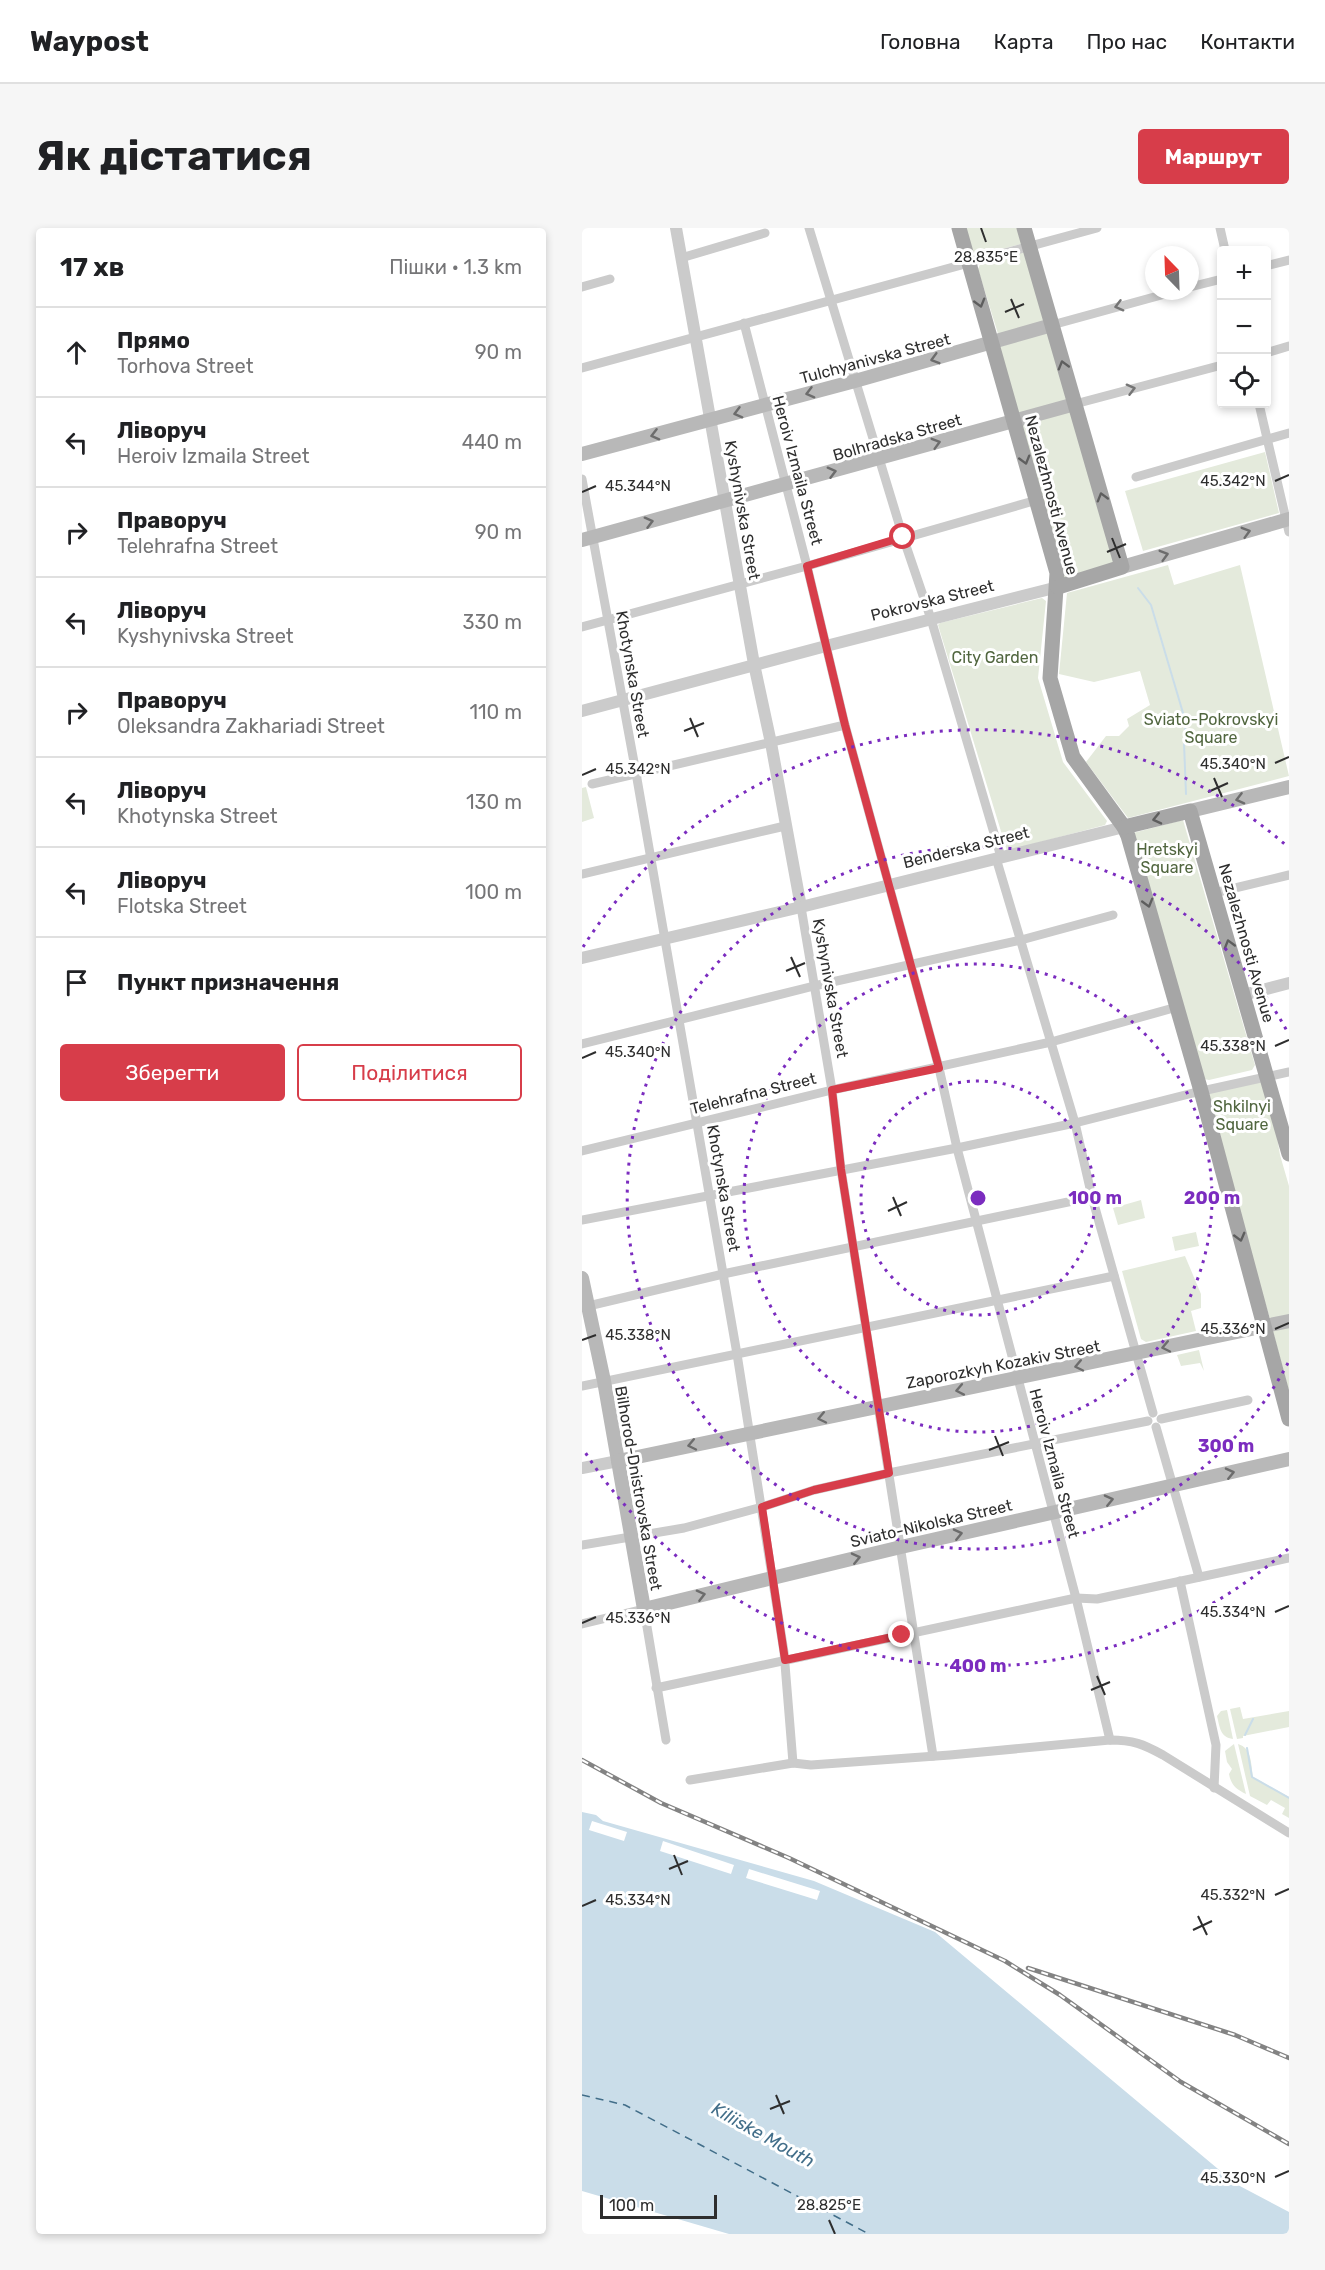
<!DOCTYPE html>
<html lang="uk">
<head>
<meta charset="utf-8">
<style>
  body { margin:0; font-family:Rubik,sans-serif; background:#f6f6f6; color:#202124 }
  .controls { position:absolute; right:18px; top:18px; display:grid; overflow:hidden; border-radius:6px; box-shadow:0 3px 9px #0003 }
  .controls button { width:54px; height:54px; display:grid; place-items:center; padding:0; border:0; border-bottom:2px solid #e0e0e0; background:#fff; color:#202124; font:30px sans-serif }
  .compass { position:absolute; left:563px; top:18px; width:54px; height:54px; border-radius:50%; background:#fff; box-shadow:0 3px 9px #0003; rotate:337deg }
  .scale { position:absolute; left:18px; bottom:15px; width:117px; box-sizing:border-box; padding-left:6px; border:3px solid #2e2e2e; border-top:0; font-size:16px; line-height:21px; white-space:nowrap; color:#2e2e2e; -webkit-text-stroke:4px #fff; paint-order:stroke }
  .stop { position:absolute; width:18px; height:18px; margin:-14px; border:4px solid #d73d4a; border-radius:50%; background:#fff }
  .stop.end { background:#d73d4a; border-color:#fff; box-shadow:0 2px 6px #0008 }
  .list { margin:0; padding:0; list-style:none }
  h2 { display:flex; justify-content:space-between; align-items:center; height:78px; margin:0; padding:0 24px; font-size:26px }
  h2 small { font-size:20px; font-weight:400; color:#757577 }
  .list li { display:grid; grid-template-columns:39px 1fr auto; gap:18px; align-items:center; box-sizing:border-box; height:90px; padding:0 24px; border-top:2px solid #e0e0e0 }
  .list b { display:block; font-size:22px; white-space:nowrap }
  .list p { margin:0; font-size:20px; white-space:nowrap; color:#757577 }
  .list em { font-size:20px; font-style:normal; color:#757577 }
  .actions { display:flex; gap:12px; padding:18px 24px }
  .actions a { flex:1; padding:14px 0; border:2px solid #d73d4a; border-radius:6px; text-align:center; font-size:21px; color:#d73d4a }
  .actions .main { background:#d73d4a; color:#fff }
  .icon { flex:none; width:33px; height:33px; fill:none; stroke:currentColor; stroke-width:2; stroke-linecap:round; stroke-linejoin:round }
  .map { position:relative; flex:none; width:707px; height:2006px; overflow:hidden; border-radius:6px }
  header { display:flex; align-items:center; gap:36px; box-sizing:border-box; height:84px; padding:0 30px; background:#fff; border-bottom:2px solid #e0e0e0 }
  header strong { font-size:28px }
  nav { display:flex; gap:33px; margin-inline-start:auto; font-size:21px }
  .intro { display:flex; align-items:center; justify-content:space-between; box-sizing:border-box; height:144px; padding:0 36px }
  h1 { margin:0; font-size:42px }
  .button { padding:15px 27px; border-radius:6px; background:#d73d4a; color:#fff; font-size:21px; font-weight:700 }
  main { display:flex; gap:36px; padding:0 36px }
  aside { flex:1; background:#fff; border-radius:6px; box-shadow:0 3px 9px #0003 }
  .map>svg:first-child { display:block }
  .green { fill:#e4eadc }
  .water { fill:#cadde9 }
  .pier { fill:#fff }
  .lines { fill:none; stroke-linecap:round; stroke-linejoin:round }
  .stream { stroke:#cadde9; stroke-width:2 }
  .ferry { stroke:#426e89; stroke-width:1.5; stroke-dasharray:8 6; stroke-linecap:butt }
  .minor { stroke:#cbcbcb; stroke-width:9 }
  .tertiary { stroke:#cbcbcb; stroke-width:12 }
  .secondary { stroke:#b8b8b8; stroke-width:14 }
  .primary { stroke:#a6a6a6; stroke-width:15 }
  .rail-casing { stroke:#838383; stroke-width:4.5 }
  .rail { stroke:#fff; stroke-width:2; stroke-dasharray:7; stroke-linecap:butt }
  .oneway { stroke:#5e5e5e }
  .oneway2 { stroke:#757575 }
  .oneway3 { stroke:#6c6c6c }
  .route { stroke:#d73d4a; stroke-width:8 }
  .ticks { fill:none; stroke:#2e2e2e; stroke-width:2 }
  .ring { fill:none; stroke:#7b2cbf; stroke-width:3; stroke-dasharray:3 6 }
  .labels { text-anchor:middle; stroke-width:6; stroke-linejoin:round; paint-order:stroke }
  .street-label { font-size:16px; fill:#2e2e2e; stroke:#fff }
  .park-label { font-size:16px; fill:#51663f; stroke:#fff }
  .water-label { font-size:18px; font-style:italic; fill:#426e89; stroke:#fff }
  .ticks-label { font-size:15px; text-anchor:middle; fill:#2e2e2e; stroke:#fff; stroke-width:6; stroke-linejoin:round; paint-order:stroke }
  .centre { fill:#7b2cbf; stroke:#fff; stroke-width:3 }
  .ring-label { font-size:18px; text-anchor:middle; font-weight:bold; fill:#7b2cbf; stroke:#fff; stroke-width:6; stroke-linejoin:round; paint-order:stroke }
</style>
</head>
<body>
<header>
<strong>Waypost</strong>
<nav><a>Головна</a><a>Карта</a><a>Про нас</a><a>Контакти</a></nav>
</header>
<div class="intro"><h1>Як дістатися</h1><a class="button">Маршрут</a></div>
<main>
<aside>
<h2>17 хв<small>Пішки · 1.3 km</small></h2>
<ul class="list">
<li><svg class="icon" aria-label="ahead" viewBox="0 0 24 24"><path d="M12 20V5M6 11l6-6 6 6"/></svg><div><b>Прямо</b><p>Torhova Street</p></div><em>90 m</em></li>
<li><svg class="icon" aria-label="left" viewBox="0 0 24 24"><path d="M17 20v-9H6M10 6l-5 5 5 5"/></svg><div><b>Ліворуч</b><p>Heroiv Izmaila Street</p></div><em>440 m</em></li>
<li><svg class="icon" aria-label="right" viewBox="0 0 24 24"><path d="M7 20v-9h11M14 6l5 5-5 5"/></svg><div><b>Праворуч</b><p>Telehrafna Street</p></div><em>90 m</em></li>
<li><svg class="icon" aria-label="left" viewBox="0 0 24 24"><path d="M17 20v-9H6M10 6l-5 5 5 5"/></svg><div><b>Ліворуч</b><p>Kyshynivska Street</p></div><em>330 m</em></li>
<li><svg class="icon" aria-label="right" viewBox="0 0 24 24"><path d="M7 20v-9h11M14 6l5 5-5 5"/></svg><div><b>Праворуч</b><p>Oleksandra Zakhariadi Street</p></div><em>110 m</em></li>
<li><svg class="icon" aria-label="left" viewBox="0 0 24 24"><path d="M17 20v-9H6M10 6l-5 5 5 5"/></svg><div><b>Ліворуч</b><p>Khotynska Street</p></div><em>130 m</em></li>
<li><svg class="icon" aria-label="left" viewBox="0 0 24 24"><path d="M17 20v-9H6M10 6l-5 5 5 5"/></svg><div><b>Ліворуч</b><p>Flotska Street</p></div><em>100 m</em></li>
<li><svg class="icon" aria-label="arrive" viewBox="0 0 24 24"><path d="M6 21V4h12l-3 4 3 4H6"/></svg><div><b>Пункт призначення</b></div></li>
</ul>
<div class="actions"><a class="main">Зберегти</a><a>Поділитися</a></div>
</aside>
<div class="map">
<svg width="707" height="2006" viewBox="0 0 707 2006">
  <rect width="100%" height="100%" fill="#fff"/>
  <!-- green -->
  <g class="green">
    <polygon points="384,0 437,0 440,14 439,16 394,28 391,26"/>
    <polygon points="443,22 465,94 417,109 396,41 399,34"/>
    <polygon points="466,104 533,335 482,351 417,119"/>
    <polygon points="683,224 697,285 561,323 543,263"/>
    <polygon points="586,337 592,357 658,337 707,548 546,590 504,534 524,508 537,508 547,498 545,491 568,477 558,443 512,454 477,446 485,365"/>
    <polygon points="460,370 464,373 456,450 481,534 525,593 523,597 425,623 356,397 358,395"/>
    <polygon points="4,559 12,590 0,594 0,560"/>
    <polygon points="601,592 673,837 670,842 627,852 622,851 551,605"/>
    <polygon points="685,848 698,927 707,958 707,1090 688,1091 619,863"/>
    <polygon points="559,972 563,990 536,997 531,980"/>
    <polygon points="614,1004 617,1018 593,1023 590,1009"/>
    <polygon points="603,1028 619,1066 619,1080 609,1083 614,1103 564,1114 559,1111 540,1043"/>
    <polygon points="707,1097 707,1163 691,1104 692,1101"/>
    <polygon points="617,1122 622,1143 618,1135 599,1138 595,1127"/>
    <polygon points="658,1479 661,1491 707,1483 707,1499 661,1508 661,1510 655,1511 648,1481"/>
    <path d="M645 1482 651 1511C638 1509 638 1500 635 1488L639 1483Z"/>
    <path d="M652 1516 664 1566C654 1561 649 1557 647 1546L650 1541 645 1534 643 1523Z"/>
    <path d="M656 1516C670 1520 669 1536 671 1549L707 1569V1590L700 1586 703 1580 689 1572 685 1577 668 1568Z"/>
  </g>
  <!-- water -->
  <polygon class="water" points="0,1584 14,1587 21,1593 232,1653 353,1704 654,1956 707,1984 707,2006 147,2006 0,1963"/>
  <!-- pier -->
  <g class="pier">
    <polygon points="10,1593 45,1604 42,1613 7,1602"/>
    <polygon points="81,1613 152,1637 149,1646 78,1623"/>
    <polygon points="167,1641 238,1663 235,1672 164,1650"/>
  </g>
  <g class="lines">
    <!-- stream -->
    <g class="stream">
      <polyline points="556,360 569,377 604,495 603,503"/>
      <polyline points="602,515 604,566"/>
      <polyline points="663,1507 671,1491"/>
      <polyline points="665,1520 670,1549 707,1570"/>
    </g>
    <!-- ferry -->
    <polyline class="ferry" points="0,1867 43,1877 287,2006"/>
    <!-- minor -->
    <g class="minor">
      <polyline points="227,0 321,309 349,391 419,629"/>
      <polyline points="638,0 643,22"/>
      <polyline points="99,30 183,5"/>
      <polyline points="684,38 707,32"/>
      <polyline points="0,59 28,51"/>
      <polyline points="608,59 640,51"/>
      <polyline points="162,95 225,338 263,497 357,840 375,920 494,1370 528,1512"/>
      <polyline points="470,97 594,63"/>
      <polyline points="684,125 707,118"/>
      <polyline points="0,140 515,0"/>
      <polyline points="493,176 640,137"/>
      <polyline points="677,176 707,304"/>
      <polyline points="554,249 707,205"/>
      <polyline points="0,251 54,545 155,1126 202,1424 211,1535"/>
      <polyline points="0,399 225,338 455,272"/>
      <polyline points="10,556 263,497"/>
      <polyline points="414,630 493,895 510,969 571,1185"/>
      <polyline points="0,646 203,598"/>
      <polyline points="632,665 707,647"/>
      <polyline points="219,679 250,862 259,941 351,1528"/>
      <polyline points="0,816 232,758 439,712 531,687"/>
      <polyline points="0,923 250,862 469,814 595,779"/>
      <polyline points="0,992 375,920 493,895 611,865 707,844"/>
      <polyline points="2,1079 141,1046 510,969"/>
      <polyline points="0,1158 532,1048"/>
      <polyline points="579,1191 666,1172"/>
      <polyline points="574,1199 617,1349"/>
      <polyline points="0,1317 102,1300 180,1279 232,1262 312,1244 566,1193"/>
      <polyline points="598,1353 634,1517 632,1560"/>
      <polyline points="0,1396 62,1381 84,1512"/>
      <polyline points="74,1460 494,1370 515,1371 707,1330"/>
      <path d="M108 1552 211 1535 229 1537 368 1527 528 1512C551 1512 561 1516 581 1527L707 1605"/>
    </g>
    <!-- tertiary -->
    <g class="tertiary">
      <polyline points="94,0 172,436 189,515 219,679"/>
      <polyline points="0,483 244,418 476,359"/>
      <polyline points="0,730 219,679 542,599"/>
      <polyline points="661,767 707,755"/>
      <polyline points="0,1240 36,1233"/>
    </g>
    <!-- secondary -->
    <g class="secondary">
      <polyline points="0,226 273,153 470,97"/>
      <polyline points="0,312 493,176"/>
      <polyline points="540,339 707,291"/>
      <polyline points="608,583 707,559"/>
      <polyline points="0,1050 22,1153 62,1381 319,1319 707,1231"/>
      <polyline points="36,1233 707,1093"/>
    </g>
    <!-- primary -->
    <g class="primary">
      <polyline points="377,0 475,345 468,450 491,529 542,599 546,608 619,863 707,1191"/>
      <polyline points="442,0 540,339 476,359"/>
      <polyline points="542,599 608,583 707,926"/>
    </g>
    <defs>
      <g id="rail">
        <polyline points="0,1532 79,1575 207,1630 423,1733 478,1767 599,1854 707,1916"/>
        <polyline points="446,1740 653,1807 707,1830"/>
      </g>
    </defs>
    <!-- rail casing -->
    <use href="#rail" class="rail-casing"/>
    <!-- rail -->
    <use href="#rail" class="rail"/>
  </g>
  <!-- one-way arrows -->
  <defs><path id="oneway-chevron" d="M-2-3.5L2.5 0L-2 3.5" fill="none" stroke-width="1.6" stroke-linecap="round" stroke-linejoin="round" transform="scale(1.5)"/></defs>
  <g class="oneway">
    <use href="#oneway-chevron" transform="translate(398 75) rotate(74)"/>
    <use href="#oneway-chevron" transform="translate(481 137) rotate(-106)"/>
    <use href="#oneway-chevron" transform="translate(443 232) rotate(74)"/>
    <use href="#oneway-chevron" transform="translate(520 269) rotate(-106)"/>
    <use href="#oneway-chevron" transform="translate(575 591) rotate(167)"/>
    <use href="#oneway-chevron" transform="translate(566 675) rotate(74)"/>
    <use href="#oneway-chevron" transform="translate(647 716) rotate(-106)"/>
    <use href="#oneway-chevron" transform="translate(658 1009) rotate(75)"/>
  </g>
  <g class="oneway2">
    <use href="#oneway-chevron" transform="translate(537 78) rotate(165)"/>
    <use href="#oneway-chevron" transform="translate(549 161) rotate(-15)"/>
  </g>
  <g class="oneway3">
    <use href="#oneway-chevron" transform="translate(353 131) rotate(164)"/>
    <use href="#oneway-chevron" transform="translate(228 165) rotate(165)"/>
    <use href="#oneway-chevron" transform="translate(156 185) rotate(165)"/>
    <use href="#oneway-chevron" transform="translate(73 207) rotate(166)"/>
    <use href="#oneway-chevron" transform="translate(354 215) rotate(-16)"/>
    <use href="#oneway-chevron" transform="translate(250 244) rotate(-15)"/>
    <use href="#oneway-chevron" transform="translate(67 294) rotate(-15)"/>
    <use href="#oneway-chevron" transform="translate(664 304) rotate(-16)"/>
    <use href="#oneway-chevron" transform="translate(582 327) rotate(-16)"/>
    <use href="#oneway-chevron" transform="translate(658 571) rotate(166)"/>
    <use href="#oneway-chevron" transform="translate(584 1119) rotate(168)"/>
    <use href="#oneway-chevron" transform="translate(497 1138) rotate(168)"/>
    <use href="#oneway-chevron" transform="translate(378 1162) rotate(169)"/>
    <use href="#oneway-chevron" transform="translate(240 1190) rotate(168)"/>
    <use href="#oneway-chevron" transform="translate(110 1217) rotate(168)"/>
    <use href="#oneway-chevron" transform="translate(648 1245) rotate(-13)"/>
    <use href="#oneway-chevron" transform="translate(527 1272) rotate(-13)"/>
    <use href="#oneway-chevron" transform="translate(376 1306) rotate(-13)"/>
    <use href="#oneway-chevron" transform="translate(274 1330) rotate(-13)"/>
    <use href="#oneway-chevron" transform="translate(119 1367) rotate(-14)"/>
  </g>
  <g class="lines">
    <!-- route -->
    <polyline class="route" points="320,1407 203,1432 180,1279 232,1262 307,1245 259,941 250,862 357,840 263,497 225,338 321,309"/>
  </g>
  <!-- ticks -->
  <path class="ticks" d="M399 0 404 14M429 71 437 90M423 84 442 76M693 253 707 247M0 264 14 258M530 310 538 330M525 324 544 316M108 490 116 509M102 503 122 495M693 535 707 529M0 547 14 541M632 550 640 569M626 564 646 555M209 729 218 749M204 743 223 735M693 818 707 812M0 830 14 824M311 969 319 988M306 983 325 974M693 1101 707 1095M0 1112 14 1107M413 1208 421 1228M407 1222 427 1214M693 1384 707 1378M0 1395 14 1389M515 1448 523 1467M509 1462 528 1454M92 1627 100 1647M87 1641 106 1633M693 1667 707 1661M0 1678 14 1672M616 1688 625 1707M611 1702 630 1693M194 1867 202 1886M188 1881 208 1873M693 1949 707 1943M247 1992 253 2006"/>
  <!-- distance rings -->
  <g class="ring">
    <circle cx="396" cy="970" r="117"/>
    <circle cx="396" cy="970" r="234"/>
    <path d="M706 1135A351 351 0 1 1 706 805"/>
    <path d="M706 1321A468 468 0 0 1 1 1221M1 719A468 468 0 0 1 706 619"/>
  </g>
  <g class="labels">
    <!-- street labels -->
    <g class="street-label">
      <text transform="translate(293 130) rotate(-15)" y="6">Tulchyanivska Street</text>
      <text transform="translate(315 209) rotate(-16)" y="6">Bolhradska Street</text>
      <text transform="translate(216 242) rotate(75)" y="6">Heroiv Izmaila Street</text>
      <text transform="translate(470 267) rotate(75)" y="6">Nezalezhnosti Avenue</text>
      <text transform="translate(161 282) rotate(80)" y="6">Kyshynivska Street</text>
      <text transform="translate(350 372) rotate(-14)" y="6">Pokrovska Street</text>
      <text transform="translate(51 446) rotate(80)" y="6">Khotynska Street</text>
      <text transform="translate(384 619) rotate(-14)" y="6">Benderska Street</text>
      <text transform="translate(665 715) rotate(74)" y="6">Nezalezhnosti Avenue</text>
      <text transform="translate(249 760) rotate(80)" y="6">Kyshynivska Street</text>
      <text transform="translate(171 865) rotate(-14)" y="6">Telehrafna Street</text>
      <text transform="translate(142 960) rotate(80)" y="6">Khotynska Street</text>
      <text transform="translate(421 1136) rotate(-11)" y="6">Zaporozkyh Kozakiv Street</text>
      <text transform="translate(473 1235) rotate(75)" y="6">Heroiv Izmaila Street</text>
      <text transform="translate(57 1260) rotate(80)" y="6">Bilhorod-Dnistrovska Street</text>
      <text transform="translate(349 1295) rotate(-13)" y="6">Sviato-Nikolska Street</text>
    </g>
    <!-- park labels -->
    <g class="park-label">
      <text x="413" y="435">City Garden</text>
      <text x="629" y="497">Sviato-Pokrovskyi<tspan x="629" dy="18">Square</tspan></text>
      <text x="585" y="627">Hretskyi<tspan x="585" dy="18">Square</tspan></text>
      <text x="660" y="884">Shkilnyi<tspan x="660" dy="18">Square</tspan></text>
    </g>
    <!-- water labels -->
    <g class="water-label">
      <text transform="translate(181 1907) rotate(29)" y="6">Kiliiske Mouth</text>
    </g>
  </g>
  <g class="ticks-label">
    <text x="404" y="34">28.835°E</text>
    <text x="651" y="258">45.342°N</text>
    <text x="56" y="263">45.344°N</text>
    <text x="651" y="541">45.340°N</text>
    <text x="56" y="546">45.342°N</text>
    <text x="651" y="823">45.338°N</text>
    <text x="56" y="829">45.340°N</text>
    <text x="651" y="1106">45.336°N</text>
    <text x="56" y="1112">45.338°N</text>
    <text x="651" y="1389">45.334°N</text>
    <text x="56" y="1395">45.336°N</text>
    <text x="651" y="1672">45.332°N</text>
    <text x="56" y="1677">45.334°N</text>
    <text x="651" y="1955">45.330°N</text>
    <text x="247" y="1982">28.825°E</text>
  </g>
  <circle cx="396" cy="970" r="9" class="centre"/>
  <g class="ring-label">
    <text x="513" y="976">100 m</text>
    <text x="630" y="976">200 m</text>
    <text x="644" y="1224">300 m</text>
    <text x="396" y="1444">400 m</text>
  </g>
</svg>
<div class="controls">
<button>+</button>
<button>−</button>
<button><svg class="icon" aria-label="locate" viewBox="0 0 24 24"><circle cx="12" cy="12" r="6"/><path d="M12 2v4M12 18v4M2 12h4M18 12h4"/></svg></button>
</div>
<svg class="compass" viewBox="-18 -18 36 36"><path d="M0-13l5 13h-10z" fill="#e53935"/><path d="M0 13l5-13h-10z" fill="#757577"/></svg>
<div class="scale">100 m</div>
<div class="stop" style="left:321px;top:309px"></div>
<div class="stop end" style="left:320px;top:1407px"></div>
</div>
</main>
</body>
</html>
